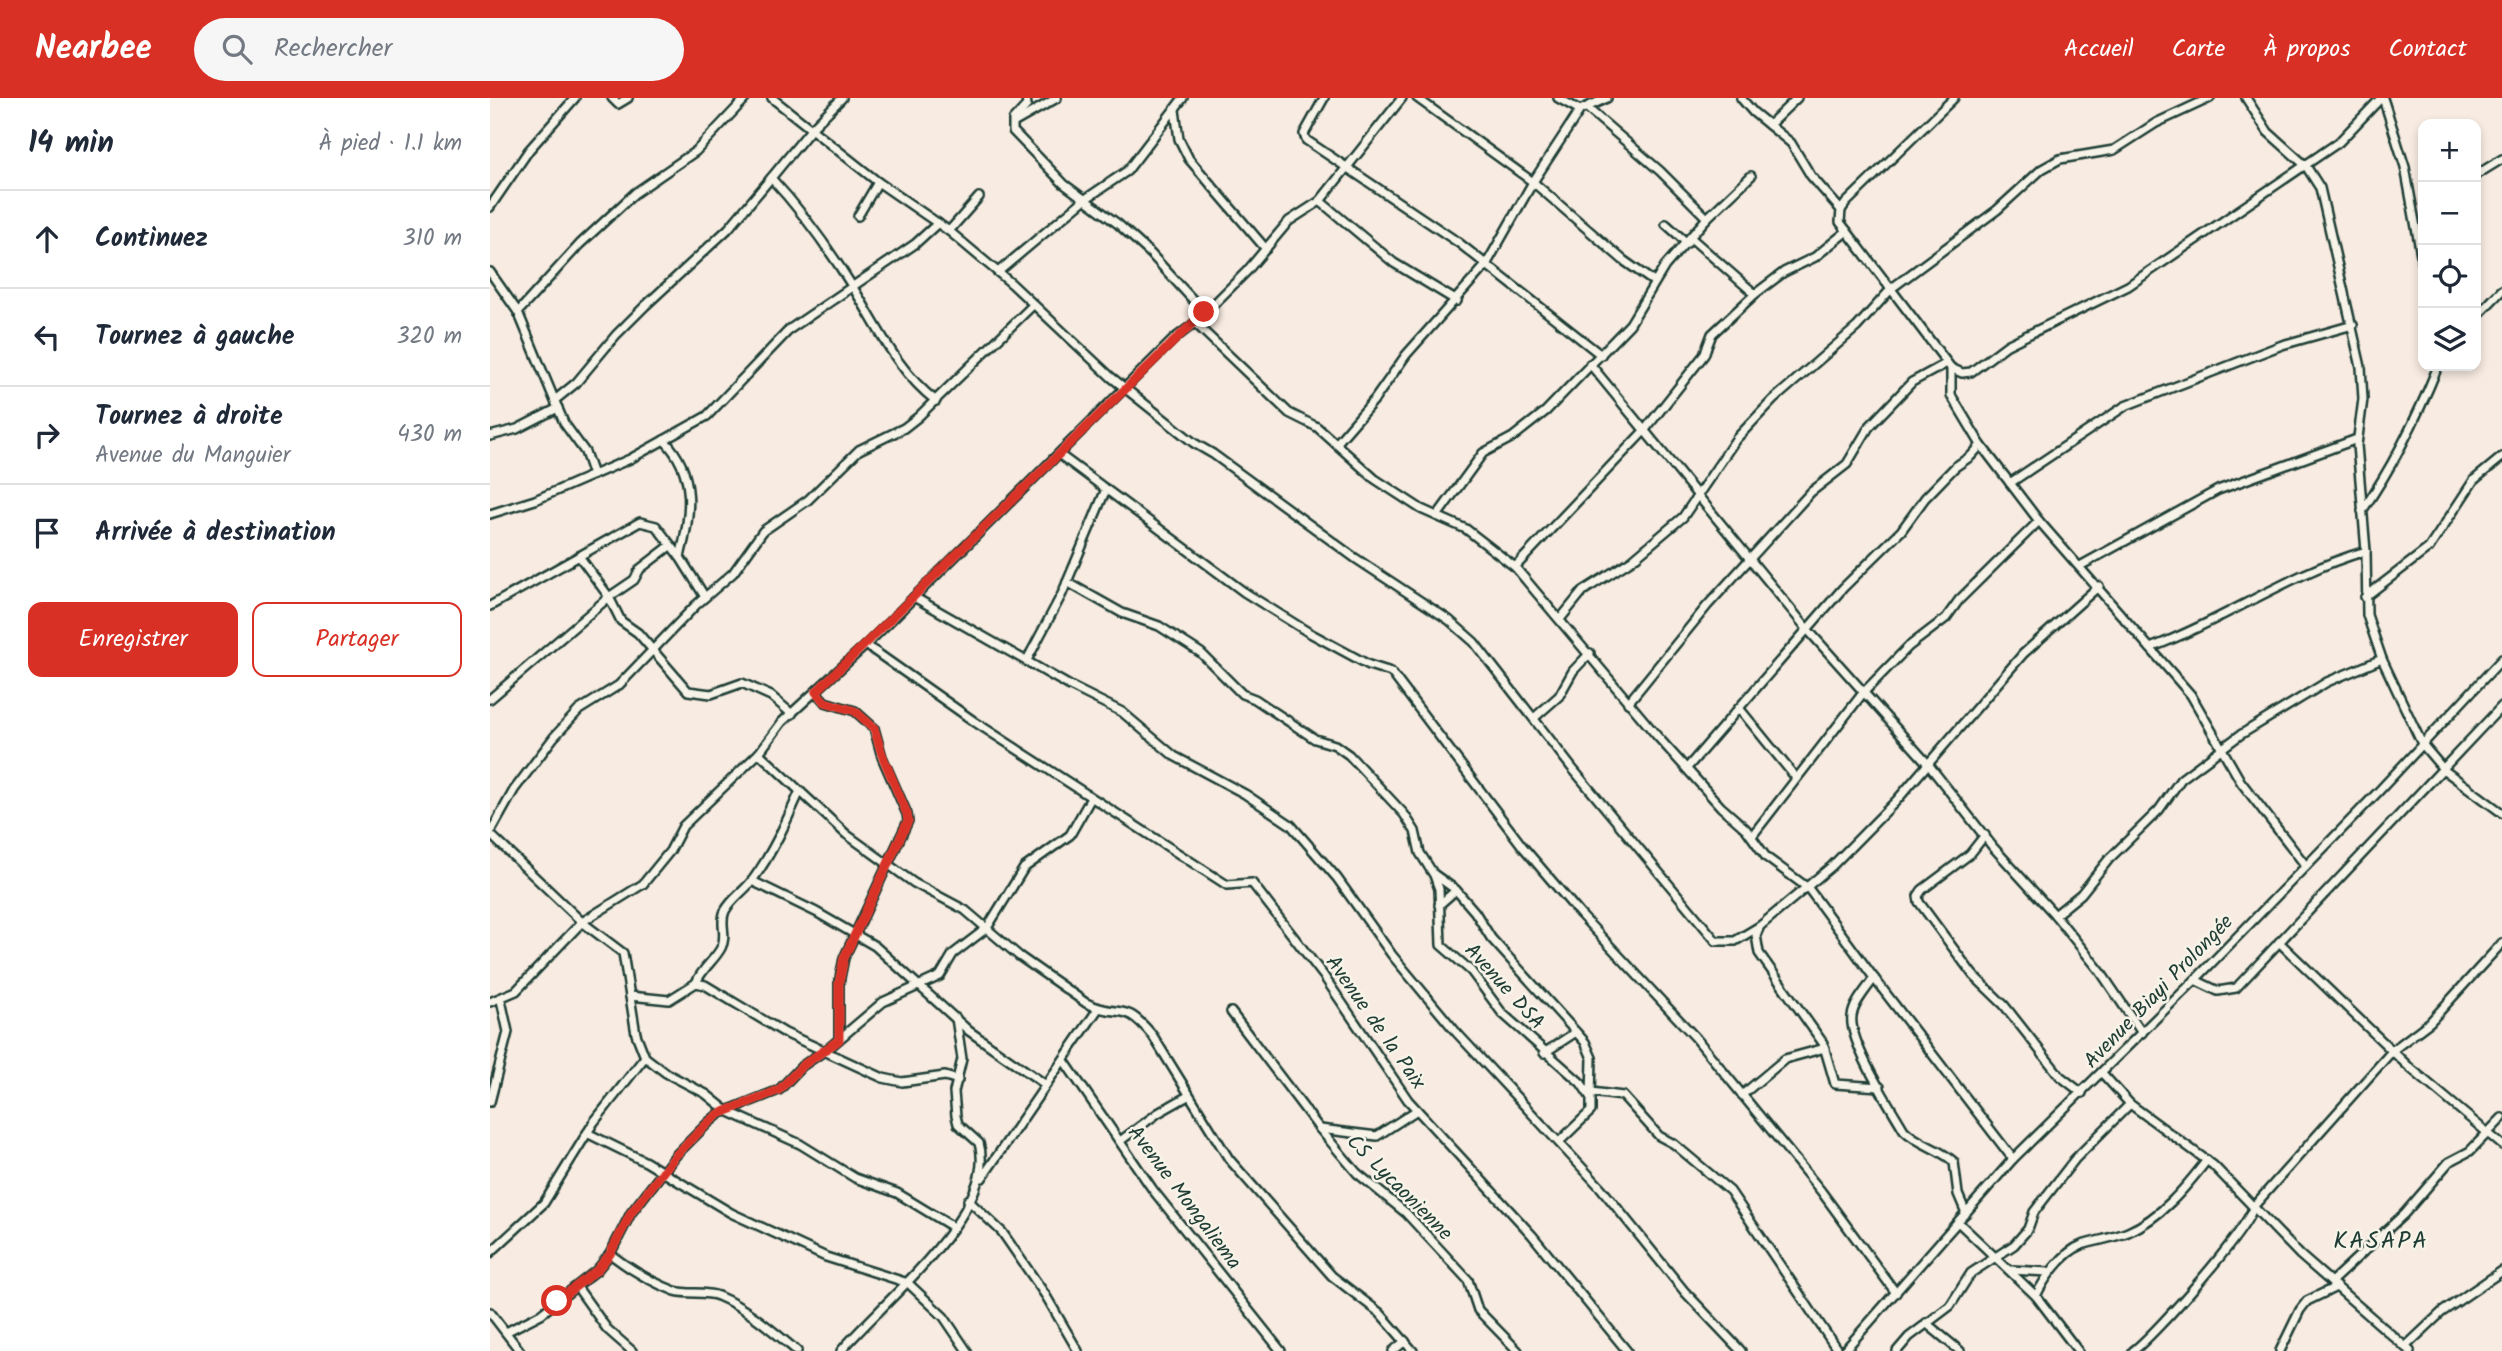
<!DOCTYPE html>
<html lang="fr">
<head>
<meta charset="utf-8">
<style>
  body { margin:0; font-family:Kalam,sans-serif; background:#f6f6f7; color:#1f2937 }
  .controls { position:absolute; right:21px; top:21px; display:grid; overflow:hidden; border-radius:14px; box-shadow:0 4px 10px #0003 }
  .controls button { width:63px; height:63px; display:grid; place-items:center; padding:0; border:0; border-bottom:2px solid #e0e1e3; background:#fff; color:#1f2937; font:35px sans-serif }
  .stop { position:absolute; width:21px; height:21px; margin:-16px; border:5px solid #d93025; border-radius:50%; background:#fff }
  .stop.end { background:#d93025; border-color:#fff; box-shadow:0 2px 7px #0008 }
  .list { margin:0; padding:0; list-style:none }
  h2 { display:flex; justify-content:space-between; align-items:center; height:91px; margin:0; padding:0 28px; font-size:30px }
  h2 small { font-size:23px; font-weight:400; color:#747a83 }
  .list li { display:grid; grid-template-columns:46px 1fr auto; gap:21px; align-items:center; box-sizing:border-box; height:98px; padding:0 28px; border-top:2px solid #e0e1e3 }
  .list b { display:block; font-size:26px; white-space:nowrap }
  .list p { margin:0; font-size:23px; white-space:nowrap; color:#747a83 }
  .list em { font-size:23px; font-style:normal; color:#747a83 }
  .actions { display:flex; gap:14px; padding:21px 28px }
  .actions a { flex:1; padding:16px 0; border:2px solid #d93025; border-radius:14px; text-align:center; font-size:24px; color:#d93025 }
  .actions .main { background:#d93025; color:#fff }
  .icon { flex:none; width:38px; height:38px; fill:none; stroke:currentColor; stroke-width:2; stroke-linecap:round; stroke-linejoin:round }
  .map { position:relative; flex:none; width:2012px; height:1253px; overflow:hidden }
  header { display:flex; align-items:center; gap:42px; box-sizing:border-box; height:98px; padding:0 35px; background:#d93025; color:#fff }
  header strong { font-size:33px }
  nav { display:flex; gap:38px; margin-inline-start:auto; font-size:24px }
  .search { width:490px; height:63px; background:#f6f6f7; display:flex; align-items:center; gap:18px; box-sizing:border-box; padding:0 24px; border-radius:38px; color:#747a83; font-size:26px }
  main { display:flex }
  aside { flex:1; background:#fff }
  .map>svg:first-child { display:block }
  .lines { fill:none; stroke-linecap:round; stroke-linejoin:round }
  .street-casing { stroke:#1f3d34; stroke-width:12 }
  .street { stroke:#f7f3e8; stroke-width:7 }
  .route { stroke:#d93025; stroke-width:9 }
  .labels { text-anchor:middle; stroke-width:5; stroke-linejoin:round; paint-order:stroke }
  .street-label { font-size:21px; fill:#1f3d34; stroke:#f7f3e8 }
  .quarter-label { font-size:24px; letter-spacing:2px; fill:#1f3d34; stroke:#f7f3e8 }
</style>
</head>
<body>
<header>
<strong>Nearbee</strong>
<div class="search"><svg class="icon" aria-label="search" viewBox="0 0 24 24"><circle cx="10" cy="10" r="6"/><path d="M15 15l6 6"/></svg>Rechercher</div>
<nav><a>Accueil</a><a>Carte</a><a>À propos</a><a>Contact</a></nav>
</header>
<main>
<aside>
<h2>14 min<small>À pied · 1.1 km</small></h2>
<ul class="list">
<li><svg class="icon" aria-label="ahead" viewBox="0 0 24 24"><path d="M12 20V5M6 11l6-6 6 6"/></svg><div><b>Continuez</b></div><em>310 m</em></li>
<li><svg class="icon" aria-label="left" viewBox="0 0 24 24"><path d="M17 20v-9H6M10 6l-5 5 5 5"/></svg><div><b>Tournez à gauche</b></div><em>320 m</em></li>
<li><svg class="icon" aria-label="right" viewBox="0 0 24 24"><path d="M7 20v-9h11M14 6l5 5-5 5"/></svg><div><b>Tournez à droite</b><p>Avenue du Manguier</p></div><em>430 m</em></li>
<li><svg class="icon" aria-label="arrive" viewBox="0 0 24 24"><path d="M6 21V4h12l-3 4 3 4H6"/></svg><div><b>Arrivée à destination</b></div></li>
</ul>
<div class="actions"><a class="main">Enregistrer</a><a>Partager</a></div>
</aside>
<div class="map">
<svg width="2012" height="1253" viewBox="0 0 2012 1253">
  <rect width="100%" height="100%" fill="#f8ebe1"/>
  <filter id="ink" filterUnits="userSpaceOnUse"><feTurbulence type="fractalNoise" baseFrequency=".0143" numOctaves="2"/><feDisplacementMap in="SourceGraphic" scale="14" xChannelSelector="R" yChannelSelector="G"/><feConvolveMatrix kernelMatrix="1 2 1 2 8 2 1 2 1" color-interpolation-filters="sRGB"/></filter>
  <g filter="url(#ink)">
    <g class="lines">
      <defs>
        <g id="street">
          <polyline points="122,0 128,6 138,0"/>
          <polyline points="282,0 388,84 459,133 522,186 621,279 704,345 723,356 865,460 959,522 984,544 1082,670 1226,843 1245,843 1270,828"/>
          <path d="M352 0 323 29 281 80C311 112 341 154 364 191 389 231 408 274 446 303"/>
          <polyline points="536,0 537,7 523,22 523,33 574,86 628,126 661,156 714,214"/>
          <polyline points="834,0 814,36 816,42 969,145 1111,257"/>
          <polyline points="912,0 830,103 904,165 967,203"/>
          <polyline points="927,0 1043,84 1133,162 1164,184"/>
          <polyline points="1068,0 1090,12"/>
          <polyline points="1251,0 1263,14 1301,45 1321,78 1351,112"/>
          <polyline points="1464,0 1356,105 1351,112 1350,124 1461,270 1461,297 1491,347 1549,423 1701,597 1751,684 1816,768"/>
          <polyline points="1756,0 1778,34 1816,68 1830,90 1871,269 1873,301 1867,347 1876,453 1877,517 1892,561 1932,646 1954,672 2012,715"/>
          <polyline points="1893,0 1915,69 1933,168"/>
          <polyline points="1097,10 1170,73 1217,120"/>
          <polyline points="685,12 689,41 699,61 776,151"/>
          <polyline points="525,24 567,0"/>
          <polyline points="1279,27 1307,0"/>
          <polyline points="1986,77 2012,61"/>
          <polyline points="0,109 39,52 85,0"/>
          <polyline points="368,118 388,84"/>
          <polyline points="1176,126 1197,145"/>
          <polyline points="459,133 489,99"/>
          <polyline points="1201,140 1265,196 1294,174 1325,159 1357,133"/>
          <polyline points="0,174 28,214 74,325 95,354 103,377"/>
          <polyline points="508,174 594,102 637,73 693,0"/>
          <polyline points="28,214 90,146 145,95 206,53 256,0"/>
          <polyline points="1986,219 2012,192"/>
          <path d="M705 225 799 315 827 329 885 381 931 411 976 431 1025 469 1167 638 1231 709 1256 731 1276 759 1318 790 1384 880C1377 891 1364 904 1362 918 1358 943 1400 1008 1414 1032 1429 1047 1449 1050 1464 1064L1468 1096 1476 1115"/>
          <polyline points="1100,266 1318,532 1438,666 1503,749 1565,817 1610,873 1652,935"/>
          <polyline points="1461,270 1472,275 1481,274 1517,247 1638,188 1849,44 1891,0"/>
          <polyline points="65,302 86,285 126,237 155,208 238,131 281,80"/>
          <polyline points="0,338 27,331 68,310"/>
          <path d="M174 342C207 375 201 418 190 459L215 499"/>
          <polyline points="846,346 885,301 916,257 996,167 1043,84 1090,12 1117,0"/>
          <polyline points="570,357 754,494 818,534 879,567 901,574 1033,749 1090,816 1205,939 1331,1093 1406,1195"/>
          <polyline points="1520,385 1635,308 1792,247 1863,227"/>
          <path d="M1872 413C1904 367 1927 320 1948 268"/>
          <polyline points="0,416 45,402 140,361 217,318 300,231 425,146 448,125"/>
          <polyline points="947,418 993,355 1023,339 1056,313 1140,226 1175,168 1217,120 1261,78"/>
          <polyline points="89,458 119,499 131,523 148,535 198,593 221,596 252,585 281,598 302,616"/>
          <polyline points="1590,468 1728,392 1867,341"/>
          <polyline points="1025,469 1154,333 1214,257 1222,236 1265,196"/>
          <polyline points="577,484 632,515 669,528 711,555 752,596 765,601 825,641 845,647 859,657 914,716 925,733 930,755 944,777 949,791 951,847 981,873 1012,915 1091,985 1101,1000 1101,1013 1069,1044"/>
          <polyline points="424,499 580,588 632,614 684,658 755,696 801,727 847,780 902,857 966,934 1111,1090 1195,1194 1251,1253"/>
          <polyline points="1875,499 1939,450 1984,382 2012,359"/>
          <polyline points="0,508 150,424 166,428 190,459"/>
          <polyline points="1071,520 1093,493 1142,462 1193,419 1246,341 1283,302 1367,229 1402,190 1507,112 1552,71 1570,61 1624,52 1666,25 1720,0"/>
          <polyline points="376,547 485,624 737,787 762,785 833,877 918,1002 1042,1137 1137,1253"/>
          <path d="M1660 550C1735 522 1799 475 1876 453"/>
          <polyline points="537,562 572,496 616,391"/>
          <polyline points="326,594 335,604 365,613 384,630 392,659 417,716 418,723 354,860 349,885 349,941"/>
          <polyline points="0,601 119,499 144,482 150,471 180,448"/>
          <polyline points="1138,605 1217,508 1321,394 1357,366 1379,329 1422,284 1457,265"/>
          <polyline points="1249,610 1306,680"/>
          <polyline points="1044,620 1069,598 1083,573 1100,555"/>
          <path d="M269 655 356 736 424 785 475 812 529 858 596 905C631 922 632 900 663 938L739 1061 842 1178 890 1215 923 1253"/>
          <polyline points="1197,670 1353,490 1411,433 1435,400 1465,369 1481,358 1491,347"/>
          <polyline points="0,735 24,692 64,639 89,612 129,587 206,507 243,475 273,433 318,402 369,352 414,330 428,319 542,208"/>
          <polyline points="0,736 92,824 133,855 146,936 155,959 176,975 216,996 237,1013 310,1046 365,1080 407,1095 463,1129"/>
          <polyline points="1495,737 1480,756 1432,792 1428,798 1429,804 1483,877 1514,907 1570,978 1592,995"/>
          <polyline points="1262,738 1373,595 1418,549 1456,520 1469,502 1549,423"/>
          <polyline points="945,777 966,792 985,814 1001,840 1095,944 1102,960 1101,998"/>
          <polyline points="262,783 326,814 385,848 479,933 556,987"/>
          <polyline points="949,807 966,792"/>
          <polyline points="1565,817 1591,796 1619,761 1669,712 1691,681 1750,637 1837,584 1892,561"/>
          <polyline points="1789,844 1919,969 2012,1047"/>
          <polyline points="1384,880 1523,1061"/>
          <polyline points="1705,882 1728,893 1746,890 2012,608"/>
          <path d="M206 885C212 870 224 863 231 850 238 837 229 825 235 813 242 800 256 792 264 780 283 754 297 722 310 693"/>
          <polyline points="140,898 179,902 206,885 215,887 295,935 393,980 412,984 455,978 468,982"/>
          <polyline points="0,904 26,893 92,824 153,786 180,753 193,728 269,655 292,624 376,547 685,240 705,225 757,173 799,123 830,103"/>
          <polyline points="741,914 829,1030 867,1075 916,1115 978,1182 988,1212 1028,1253"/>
          <polyline points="1054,955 1086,934"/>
          <polyline points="575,964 663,1092 791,1253"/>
          <polyline points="1612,975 1640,1006 1723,1067 1810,1157 1920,1253"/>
          <polyline points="1390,989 1345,986 1333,945 1269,855 1266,837 1270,828 1342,768 1407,702 1533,556 1609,488"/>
          <polyline points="1101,994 1133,998 1169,1038 1184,1046 1240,1093 1348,1253"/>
          <polyline points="1252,997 1295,961 1335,950"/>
          <polyline points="0,1004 18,934 11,902"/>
          <polyline points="830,1031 887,1038 927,1012"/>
          <polyline points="97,1035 156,1064 241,1115 336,1159 418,1185 454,1219 477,1253"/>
          <polyline points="630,1043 668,1015 698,998"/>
          <polyline points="492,1080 608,911"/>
          <polyline points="478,1102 512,1134 556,1198 588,1253"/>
          <polyline points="1468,1124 1546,1198 1588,1253"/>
          <polyline points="0,1155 54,1105 104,1024 155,959"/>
          <path d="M120 1156C141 1172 161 1184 185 1193 199 1197 214 1193 228 1198 257 1210 283 1233 307 1253"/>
          <polyline points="1521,1172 1559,1174"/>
          <polyline points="1841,1184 1914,1116 1959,1064 1980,1053 2012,1020"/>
          <polyline points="87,1189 117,1231 142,1253"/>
          <path d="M1546 1198C1554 1181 1573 1154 1592 1147 1607 1142 1624 1140 1638 1134 1671 1120 1696 1089 1717 1062"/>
          <polyline points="0,1214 30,1253"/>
          <polyline points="1436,1225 1470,1253"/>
          <polyline points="16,1234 51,1216 107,1172 120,1156 141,1115 186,1057 218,1025 229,1016 289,992 312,968 340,949 393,904 450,878 463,856 497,830 534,770 580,737 601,700"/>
          <polyline points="1915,1249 1952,1214 2012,1173"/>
          <path d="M351 1253C391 1205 509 1113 489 1045L468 1026 466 1018 464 994 472 961 466 920"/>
          <polyline points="903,1253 915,1243"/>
          <polyline points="1354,1253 1523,1061 1705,882 1888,694 2012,561"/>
          <polyline points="1407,1253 1419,1239 1460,1208 1481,1175 1524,1147 1538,1131 1544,1114 1585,1061 1640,1006"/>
          <path d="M1643 1253C1663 1239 1759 1131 1763 1109L1903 952 1940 924 2012 845"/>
          <polyline points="1790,1253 1810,1212 1817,1203 1846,1189"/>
        </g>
      </defs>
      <!-- street casing -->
      <use href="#street" class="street-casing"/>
      <!-- street -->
      <use href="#street" class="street"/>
    </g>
  </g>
  <g class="lines" filter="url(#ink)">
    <!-- route -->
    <polyline class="route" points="67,1203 107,1172 120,1156 141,1115 186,1057 218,1025 229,1016 289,992 312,968 349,942 349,885 354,860 418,723 417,716 393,659 384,630 365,613 335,604 326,594 714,214"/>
  </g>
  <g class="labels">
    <!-- street labels -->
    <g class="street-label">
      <text transform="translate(1015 888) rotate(48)" y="7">Avenue DSA</text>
      <text transform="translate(1668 893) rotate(-46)" y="7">Avenue Biayi Prolongée</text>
      <text transform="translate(886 924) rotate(55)" y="7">Avenue de la Paix</text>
      <text transform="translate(910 1089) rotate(45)" y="7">CS Lycaonienne</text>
      <text transform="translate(695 1099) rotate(53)" y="7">Avenue Mongaliema</text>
    </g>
    <!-- quarter labels -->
    <g class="quarter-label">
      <text x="1891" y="1150">KASAPA</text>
    </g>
  </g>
</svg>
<div class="controls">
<button>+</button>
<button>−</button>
<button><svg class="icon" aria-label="locate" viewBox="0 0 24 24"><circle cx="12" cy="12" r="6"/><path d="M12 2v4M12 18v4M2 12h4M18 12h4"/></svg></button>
<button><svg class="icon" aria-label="layers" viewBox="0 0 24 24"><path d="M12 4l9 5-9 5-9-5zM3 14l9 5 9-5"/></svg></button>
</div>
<div class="stop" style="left:67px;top:1203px"></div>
<div class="stop end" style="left:714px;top:214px"></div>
</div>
</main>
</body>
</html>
